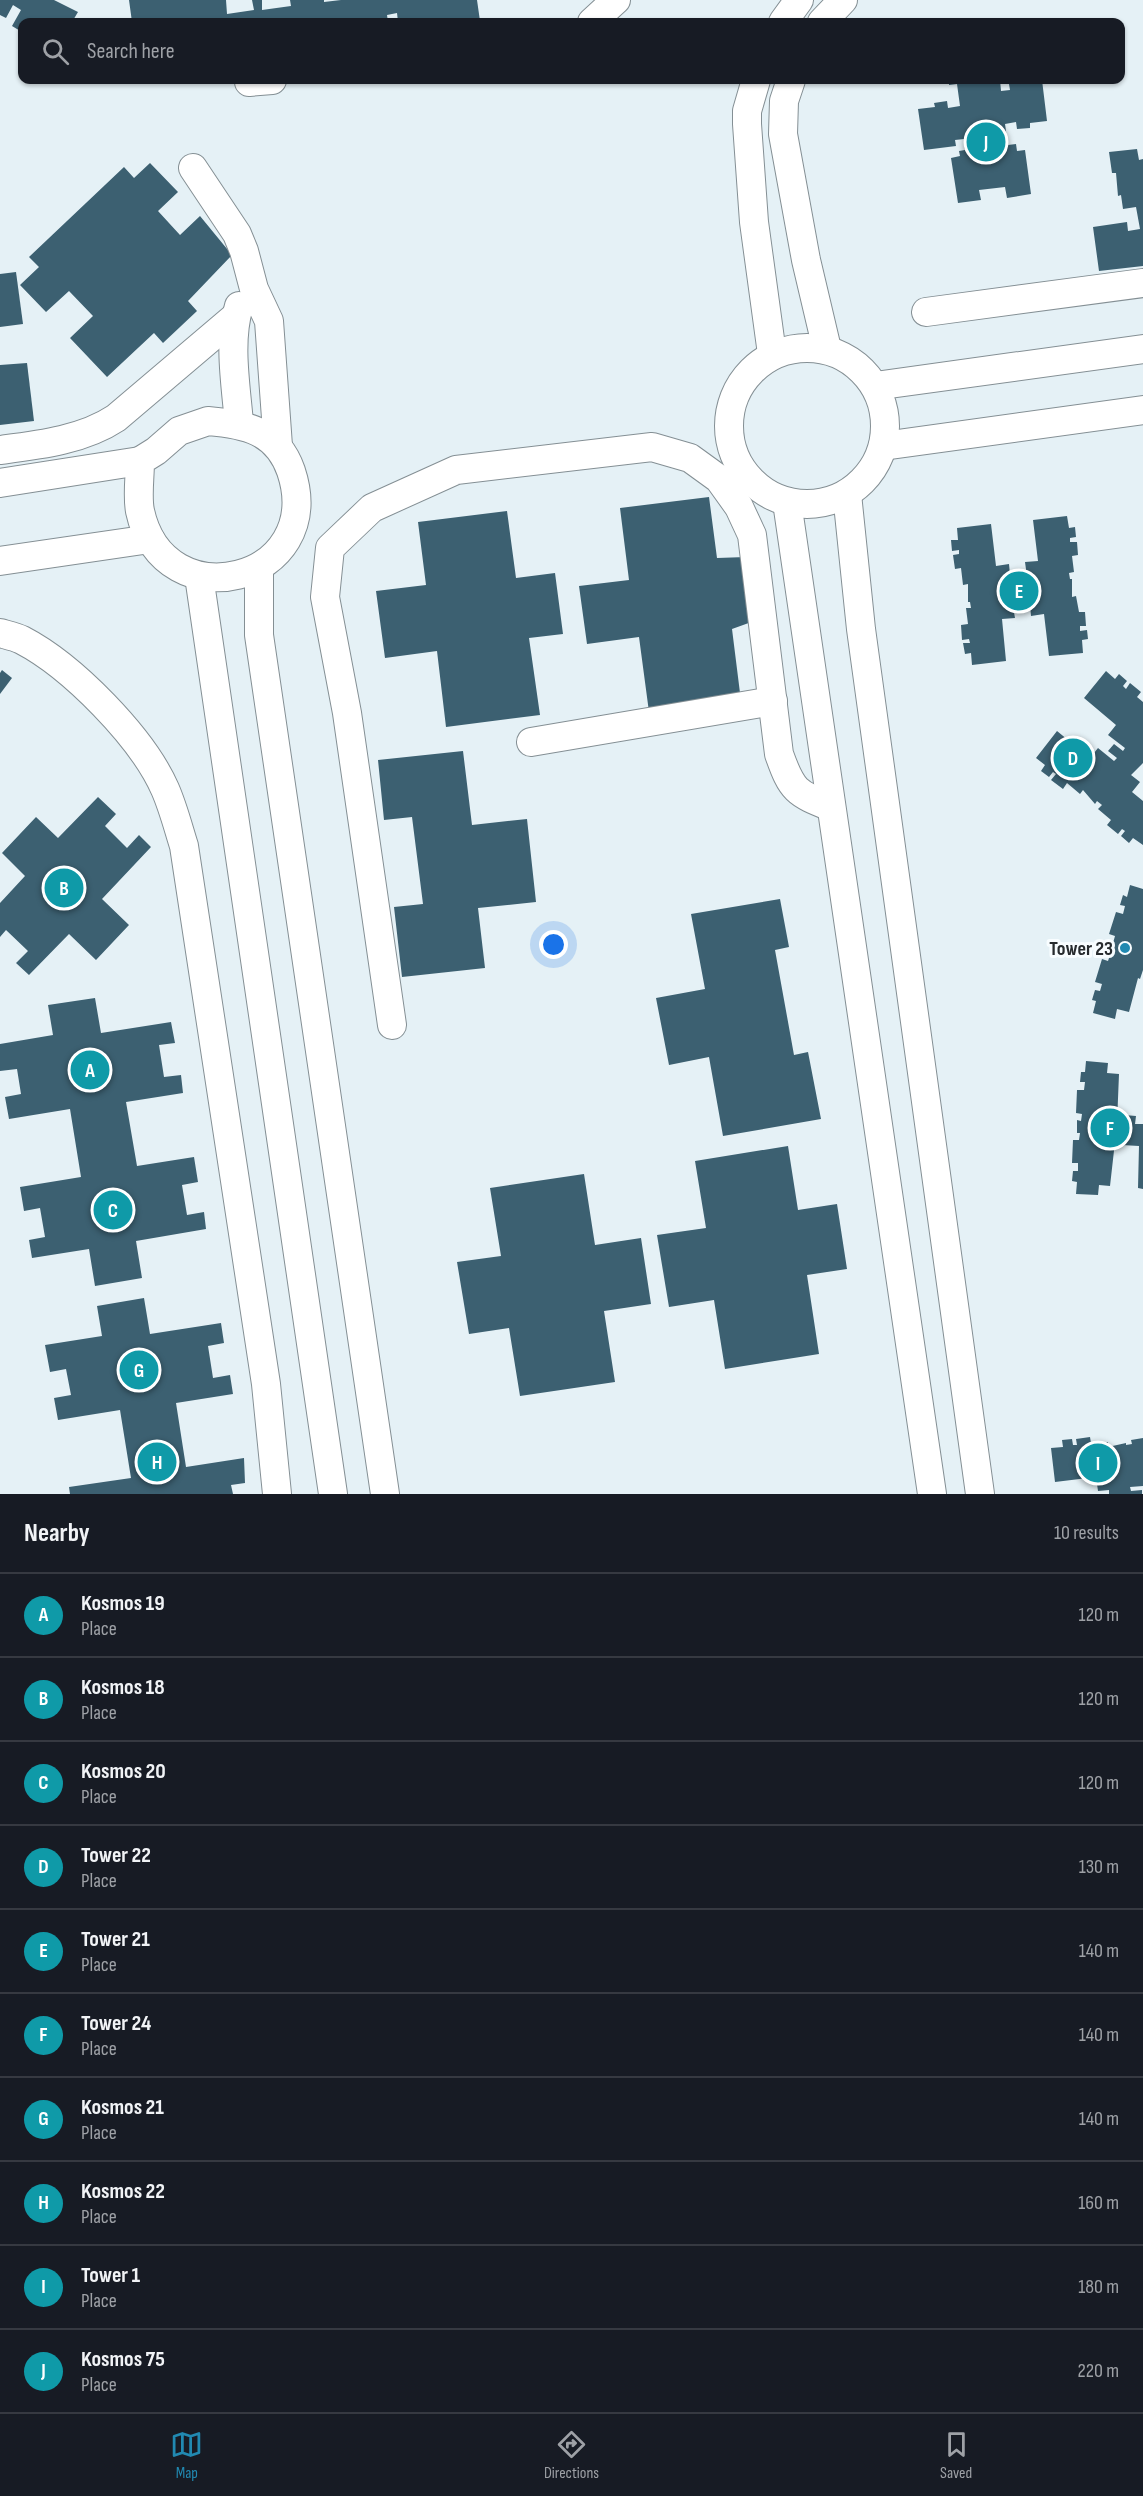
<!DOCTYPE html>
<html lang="en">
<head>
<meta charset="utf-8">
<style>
  body { margin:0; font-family:"Sofia Sans Condensed",sans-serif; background:#242831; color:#f1f3f6 }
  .you { position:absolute; left:554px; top:945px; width:21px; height:21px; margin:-15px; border:4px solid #fff; border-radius:50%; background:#1a73e8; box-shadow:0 0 0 9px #1a73e833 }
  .badge { display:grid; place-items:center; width:39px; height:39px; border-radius:50%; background:#2189b1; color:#fff; font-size:20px; font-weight:700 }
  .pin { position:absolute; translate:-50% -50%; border:3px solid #fff; box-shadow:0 2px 6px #0006 }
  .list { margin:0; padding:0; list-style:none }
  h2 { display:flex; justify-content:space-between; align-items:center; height:78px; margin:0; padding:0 24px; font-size:26px }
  h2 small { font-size:20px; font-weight:400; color:#9ea1a6 }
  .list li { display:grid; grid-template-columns:39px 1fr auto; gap:18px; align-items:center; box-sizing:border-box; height:84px; padding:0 24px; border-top:2px solid #363941 }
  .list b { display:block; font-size:22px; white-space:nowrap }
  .list p { margin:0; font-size:20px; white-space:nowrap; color:#9ea1a6 }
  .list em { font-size:20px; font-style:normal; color:#9ea1a6 }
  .icon { flex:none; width:33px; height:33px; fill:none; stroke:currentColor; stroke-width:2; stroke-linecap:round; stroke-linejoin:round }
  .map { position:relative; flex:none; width:1143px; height:1494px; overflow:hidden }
  .search { position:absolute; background:#171b24; box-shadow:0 2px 4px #0004; left:18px; right:18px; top:18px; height:66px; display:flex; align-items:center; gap:15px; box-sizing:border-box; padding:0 21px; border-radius:12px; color:#9ea1a6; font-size:22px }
  .sheet { height:918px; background:#171b24 }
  nav { display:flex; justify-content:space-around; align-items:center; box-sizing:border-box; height:84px; border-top:2px solid #363941; background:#171b24; font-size:16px; color:#9ea1a6 }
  nav a { display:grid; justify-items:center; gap:3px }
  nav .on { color:#2189b1 }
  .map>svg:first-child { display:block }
  .building { fill:#3c6071 }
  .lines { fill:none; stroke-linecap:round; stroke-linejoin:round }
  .minor-casing { stroke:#848f94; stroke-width:30 }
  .minor { stroke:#fff; stroke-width:28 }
  .poi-dot { fill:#2189b1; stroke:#f8fdff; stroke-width:2 }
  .labels { text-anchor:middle; stroke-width:6; stroke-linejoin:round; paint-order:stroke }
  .poi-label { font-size:20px; font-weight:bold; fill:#272b2e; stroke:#f8fdff; text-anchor:end }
</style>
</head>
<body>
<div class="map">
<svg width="1143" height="1494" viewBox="0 0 1143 1494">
  <rect width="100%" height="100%" fill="#e5f1f6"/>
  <!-- building -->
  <g class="building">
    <polygon points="0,0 54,0 78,12 72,22 22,22 22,32 12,26 21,10 13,5 6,18 0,15"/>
    <polygon points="129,0 226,0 227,14 254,10 252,0 262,0 262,10 291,6 290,0 324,0 324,2 341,0 477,0 480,21 398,22 397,13 387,15 388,22 132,22"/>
    <polygon points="949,80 1000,80 1001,91 1010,90 1009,84 1042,80 1047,121 1030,123 1030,128 1017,129 1016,122 1005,124 1008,145 1016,144 1017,151 1025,150 1031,194 1007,198 1005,187 979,190 981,200 958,203 951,158 960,156 959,151 965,150 964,139 955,140 956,146 924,150 918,109 935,107 934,103 947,101 948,108 960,106 957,84 949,85"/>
    <polygon points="1137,149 1139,160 1143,159 1143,266 1099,271 1093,227 1127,222 1128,231 1140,229 1136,207 1123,209 1121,195 1118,196 1116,173 1112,173 1109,152"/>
    <polygon points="150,163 178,192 158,211 180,235 200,216 232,255 188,301 197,311 163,343 154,333 107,377 70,338 93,316 69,291 46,312 20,285 39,267 29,257 124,167 134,178"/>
    <polygon points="16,272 23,324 0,327 0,274"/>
    <polygon points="27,363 34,421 0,425 0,365"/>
    <polygon points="709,497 717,558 746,557 757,620 732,629 741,701 649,712 639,637 587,644 579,586 629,580 620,508"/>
    <polygon points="507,511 516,578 555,573 563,634 529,638 540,715 446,727 437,651 385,658 376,591 426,585 418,522"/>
    <polygon points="1067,516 1069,528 1075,527 1076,537 1070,538 1070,542 1077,542 1078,555 1072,556 1074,572 1069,573 1070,579 1072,579 1072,597 1076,596 1079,612 1085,612 1086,626 1080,626 1080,631 1087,630 1088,639 1082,640 1083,653 1049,656 1044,614 1031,616 1030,605 1013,607 1015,618 1002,619 1006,661 972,665 971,653 965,654 963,643 970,643 969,639 962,640 961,625 968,624 966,608 971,608 970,602 968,602 968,584 963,585 961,568 955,569 953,555 959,554 959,550 952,551 951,540 958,540 957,528 991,524 996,566 1009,564 1011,585 1015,585 1013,574 1023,573 1024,584 1028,584 1025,562 1038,561 1033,520"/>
    <polygon points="2,670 12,678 0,694 0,673"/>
    <polygon points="1106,671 1115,679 1119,674 1127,681 1123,686 1126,689 1130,683 1141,692 1137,697 1143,702 1143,763 1131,775 1140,782 1132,792 1143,801 1143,845 1133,838 1129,843 1121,836 1125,831 1122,829 1118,834 1107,825 1111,820 1098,809 1102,805 1097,801 1095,804 1083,790 1080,794 1067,783 1063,789 1051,780 1056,774 1053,772 1049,777 1041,771 1045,765 1036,758 1057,731 1090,758 1098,748 1114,761 1117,758 1108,751 1114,744 1123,751 1125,748 1108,735 1116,725 1084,698"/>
    <polygon points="463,751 472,825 527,819 536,902 478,908 485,968 402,977 394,907 423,904 412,817 384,820 378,760"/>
    <polygon points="98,797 116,814 105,826 127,848 139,835 151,847 102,899 129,925 96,960 69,934 29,975 16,963 28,951 6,930 0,937 0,903 25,876 2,853 36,817 58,838"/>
    <polygon points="1130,885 1143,889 1143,970 1140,979 1138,978 1129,1012 1117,1009 1115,1019 1093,1013 1096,1001 1092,1000 1095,990 1100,991 1102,984 1095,982 1102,959 1108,961 1110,955 1106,954 1109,942 1113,943 1115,936 1109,934 1116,912 1123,914 1125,906 1120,905 1123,895 1127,897"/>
    <polygon points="780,899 789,947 775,950 794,1055 808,1052 821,1119 723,1136 709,1057 669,1065 656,998 705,989 691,914"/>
    <polygon points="95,998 101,1033 171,1022 175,1043 159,1045 164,1077 181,1075 183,1093 126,1102 137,1166 194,1157 198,1182 182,1185 187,1215 204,1212 206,1229 136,1241 142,1278 95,1286 89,1249 32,1258 29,1240 45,1237 40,1208 24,1211 20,1187 81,1177 70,1109 9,1119 5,1097 21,1094 17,1069 0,1071 0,1044 53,1035 48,1005"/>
    <polygon points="1086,1061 1108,1063 1107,1073 1119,1074 1117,1123 1123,1123 1124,1115 1136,1116 1135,1124 1143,1124 1143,1189 1138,1188 1139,1146 1122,1145 1123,1134 1116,1133 1110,1186 1099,1185 1098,1195 1076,1194 1077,1182 1072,1181 1073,1171 1078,1171 1078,1163 1072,1163 1073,1140 1079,1140 1080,1133 1077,1133 1077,1120 1081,1121 1082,1114 1076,1113 1077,1090 1084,1090 1085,1082 1080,1082 1081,1072 1085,1072"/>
    <polygon points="788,1146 798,1210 837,1204 847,1269 807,1275 819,1354 725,1369 714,1300 669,1307 657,1235 706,1228 695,1161"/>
    <polygon points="584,1174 595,1245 641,1238 651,1304 604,1311 615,1382 520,1396 509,1328 469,1334 457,1262 501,1256 490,1188"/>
    <polygon points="144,1298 150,1334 221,1323 224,1343 208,1346 213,1378 230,1375 233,1394 176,1403 186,1467 244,1458 245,1483 231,1485 233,1494 70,1494 69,1487 131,1478 120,1410 58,1420 54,1398 71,1395 66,1369 50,1372 45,1345 102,1336 97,1306"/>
    <polygon points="1090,1437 1091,1443 1108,1442 1108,1447 1126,1443 1126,1445 1132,1444 1131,1440 1143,1438 1143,1486 1130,1487 1131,1491 1142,1490 1142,1494 1109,1494 1109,1490 1098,1491 1096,1477 1055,1482 1051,1448 1063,1447 1062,1440 1072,1439 1073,1445 1077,1445 1076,1439"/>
  </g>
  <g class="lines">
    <defs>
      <g id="minor">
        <polyline points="592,22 616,0"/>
        <polyline points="783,22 799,0"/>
        <polyline points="822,22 843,0"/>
        <polyline points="756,80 747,111 747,124 754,222 772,354"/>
        <polyline points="791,80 784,101 783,134 806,260 827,349"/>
        <polyline points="249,82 272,80"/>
        <polyline points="193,168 237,234 244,251 254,289 269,321 278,446"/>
        <path d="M239 306C228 342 236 386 239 423"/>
        <polyline points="926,312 1143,283"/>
        <circle cx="807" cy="426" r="78"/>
        <polyline points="875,386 1143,349"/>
        <path d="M208 421C246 424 277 431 291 471 328 582 164 623 140 511 137 496 140 477 140 461L156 451 179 431Z"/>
        <polyline points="883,446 1143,410"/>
        <path d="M0 450C39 445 83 440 116 418L235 317"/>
        <polyline points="0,483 140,461"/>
        <polyline points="847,494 861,629 980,1494"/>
        <polyline points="787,502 932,1494"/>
        <polyline points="0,561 150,539"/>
        <polyline points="259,568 259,635 385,1494"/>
        <polyline points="199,576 333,1494"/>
        <path d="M0 633C7 635 16 637 22 640 72 666 142 737 165 789 173 807 178 827 184 846L266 1384 277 1494"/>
        <polyline points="531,742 773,701"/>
        <path d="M392 1025 347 713 325 597 330 548 372 508 456 470 652 447 690 458 719 479 739 507 752 535 779 754C792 791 796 793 831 807"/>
      </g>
    </defs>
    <!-- minor casing -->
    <use href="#minor" class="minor-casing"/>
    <!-- minor -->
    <use href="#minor" class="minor"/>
  </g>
  <!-- markers -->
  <circle class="poi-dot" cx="1125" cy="948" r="6"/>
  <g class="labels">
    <!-- poi labels -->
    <g class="poi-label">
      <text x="1113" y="955">Tower 23</text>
    </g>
  </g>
</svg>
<div class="you"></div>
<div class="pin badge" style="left:90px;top:1070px;background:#0f9aa8">A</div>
<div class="pin badge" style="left:64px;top:888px;background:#0f9aa8">B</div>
<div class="pin badge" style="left:113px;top:1210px;background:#0f9aa8">C</div>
<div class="pin badge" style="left:1073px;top:758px;background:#0f9aa8">D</div>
<div class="pin badge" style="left:1019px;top:591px;background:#0f9aa8">E</div>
<div class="pin badge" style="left:1110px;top:1128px;background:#0f9aa8">F</div>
<div class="pin badge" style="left:139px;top:1370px;background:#0f9aa8">G</div>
<div class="pin badge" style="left:157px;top:1462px;background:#0f9aa8">H</div>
<div class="pin badge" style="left:1098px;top:1463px;background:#0f9aa8">I</div>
<div class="pin badge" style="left:986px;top:142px;background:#0f9aa8">J</div>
<div class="search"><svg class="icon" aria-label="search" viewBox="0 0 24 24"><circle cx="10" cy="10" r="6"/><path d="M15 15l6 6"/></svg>Search here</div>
</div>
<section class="sheet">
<h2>Nearby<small>10 results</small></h2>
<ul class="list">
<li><span class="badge" style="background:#0f9aa8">A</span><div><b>Kosmos 19</b><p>Place</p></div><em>120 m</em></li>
<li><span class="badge" style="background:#0f9aa8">B</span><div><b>Kosmos 18</b><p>Place</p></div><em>120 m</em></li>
<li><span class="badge" style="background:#0f9aa8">C</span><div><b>Kosmos 20</b><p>Place</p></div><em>120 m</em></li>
<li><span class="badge" style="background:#0f9aa8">D</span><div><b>Tower 22</b><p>Place</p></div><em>130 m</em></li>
<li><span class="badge" style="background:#0f9aa8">E</span><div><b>Tower 21</b><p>Place</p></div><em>140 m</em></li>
<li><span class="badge" style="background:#0f9aa8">F</span><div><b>Tower 24</b><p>Place</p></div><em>140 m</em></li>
<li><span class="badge" style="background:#0f9aa8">G</span><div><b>Kosmos 21</b><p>Place</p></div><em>140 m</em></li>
<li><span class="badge" style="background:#0f9aa8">H</span><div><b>Kosmos 22</b><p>Place</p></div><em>160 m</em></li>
<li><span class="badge" style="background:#0f9aa8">I</span><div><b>Tower 1</b><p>Place</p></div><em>180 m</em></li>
<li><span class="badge" style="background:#0f9aa8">J</span><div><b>Kosmos 75</b><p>Place</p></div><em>220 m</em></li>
</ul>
</section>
<nav>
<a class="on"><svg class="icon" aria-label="map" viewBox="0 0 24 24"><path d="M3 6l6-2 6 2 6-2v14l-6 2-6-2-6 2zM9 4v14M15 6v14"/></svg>Map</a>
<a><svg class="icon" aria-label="directions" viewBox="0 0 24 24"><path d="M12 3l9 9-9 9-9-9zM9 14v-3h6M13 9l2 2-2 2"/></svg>Directions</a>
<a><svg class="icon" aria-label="saved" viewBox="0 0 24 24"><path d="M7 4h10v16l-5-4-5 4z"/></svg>Saved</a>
</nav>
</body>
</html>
